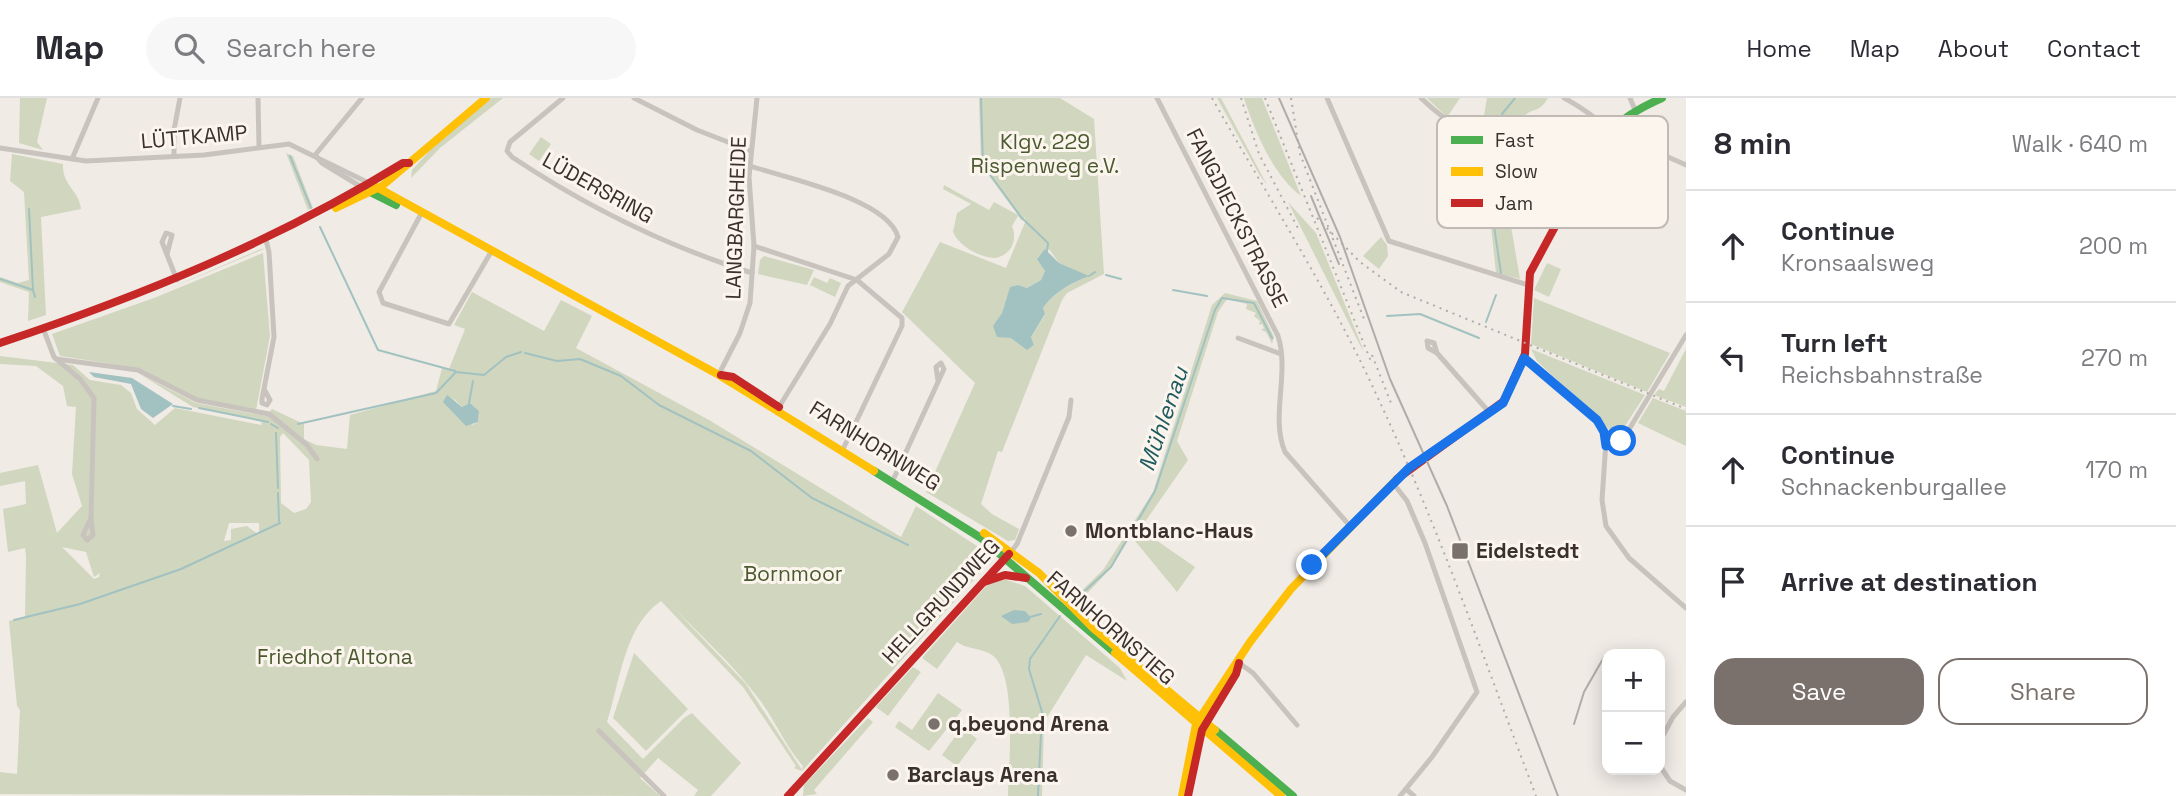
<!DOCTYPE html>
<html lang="en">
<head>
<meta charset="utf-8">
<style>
  body { margin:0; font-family:"Space Grotesk",sans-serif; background:#f7f7f7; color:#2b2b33 }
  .controls { position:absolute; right:21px; bottom:21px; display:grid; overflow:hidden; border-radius:14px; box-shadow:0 4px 18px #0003 }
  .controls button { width:63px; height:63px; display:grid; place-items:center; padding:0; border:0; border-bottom:2px solid #e1e1e2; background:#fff; color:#2b2b33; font:35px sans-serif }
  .stop { position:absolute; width:21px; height:21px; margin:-16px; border:5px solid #1a73e8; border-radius:50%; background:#fff }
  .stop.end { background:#1a73e8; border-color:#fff; box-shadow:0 2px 7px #0008 }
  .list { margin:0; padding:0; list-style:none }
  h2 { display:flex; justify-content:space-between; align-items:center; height:91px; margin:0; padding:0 28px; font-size:30px }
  h2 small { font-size:23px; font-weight:400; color:#7c7c81 }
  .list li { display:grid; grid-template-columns:46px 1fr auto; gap:21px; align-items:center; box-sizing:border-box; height:112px; padding:0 28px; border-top:2px solid #e1e1e2 }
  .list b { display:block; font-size:26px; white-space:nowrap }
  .list p { margin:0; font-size:23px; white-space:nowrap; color:#7c7c81 }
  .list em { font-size:23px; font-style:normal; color:#7c7c81 }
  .actions { display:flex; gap:14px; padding:21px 28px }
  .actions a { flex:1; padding:16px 0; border:2px solid #7a716c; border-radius:21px; text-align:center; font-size:24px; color:#7a716c }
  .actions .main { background:#7a716c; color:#fff }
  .icon { flex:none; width:38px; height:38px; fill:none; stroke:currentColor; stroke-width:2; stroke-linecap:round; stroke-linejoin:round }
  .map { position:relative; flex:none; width:1686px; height:698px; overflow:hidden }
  header { display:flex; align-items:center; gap:42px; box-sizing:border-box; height:98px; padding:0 35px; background:#fff; border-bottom:2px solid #e1e1e2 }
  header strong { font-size:33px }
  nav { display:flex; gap:38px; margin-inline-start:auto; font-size:24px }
  .search { width:490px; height:63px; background:#f7f7f7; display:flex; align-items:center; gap:18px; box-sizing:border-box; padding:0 24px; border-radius:38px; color:#7c7c81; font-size:26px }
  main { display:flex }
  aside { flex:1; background:#fff }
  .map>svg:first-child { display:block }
  .green { fill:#d1d6bf; fill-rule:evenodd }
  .water { fill:#a1c2c1 }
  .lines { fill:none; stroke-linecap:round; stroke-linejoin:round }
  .stream { stroke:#a1c2c1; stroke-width:2 }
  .street { stroke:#c9c3be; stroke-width:5 }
  .fast { stroke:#4caf50; stroke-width:8 }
  .slow { stroke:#ffc107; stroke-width:8 }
  .jam { stroke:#c62828; stroke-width:8 }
  .tram { stroke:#b1aca8; stroke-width:2 }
  .rail { stroke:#b1aca8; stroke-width:2; stroke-dasharray:2 5; stroke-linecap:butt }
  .route { stroke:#1a73e8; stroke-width:9 }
  .poi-dot { fill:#7a716c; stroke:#fbf5ee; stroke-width:2.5 }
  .labels { text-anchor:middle; stroke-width:6; stroke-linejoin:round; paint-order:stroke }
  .street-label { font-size:21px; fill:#3b302b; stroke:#fbf5ee }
  .park-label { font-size:21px; fill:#4a5a2e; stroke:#fbf5ee }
  .poi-label { font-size:21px; font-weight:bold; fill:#3b302b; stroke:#fbf5ee; text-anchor:start }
  .water-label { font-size:23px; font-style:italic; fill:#1f5a5e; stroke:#fbf5ee }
  .key { fill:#fbf5ee; stroke:#c1bab4; stroke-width:2 }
  .key-label { font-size:19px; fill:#3b302b }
</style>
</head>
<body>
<header>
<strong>Map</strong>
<div class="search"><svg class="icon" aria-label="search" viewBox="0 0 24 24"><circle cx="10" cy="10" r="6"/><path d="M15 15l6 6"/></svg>Search here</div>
<nav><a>Home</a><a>Map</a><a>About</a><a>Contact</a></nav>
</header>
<main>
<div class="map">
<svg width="1686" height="698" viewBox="0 0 1686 698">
  <rect width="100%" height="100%" fill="#f0ebe5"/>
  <!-- green -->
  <g class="green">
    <polygon points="20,0 47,0 37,44 43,52 19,45"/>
    <polygon points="491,0 503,0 440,50 411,80 412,72 446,35"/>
    <path d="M979 0H1060L1094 21 1104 176 1067 195 1062 202 1002 354 998 353 981 406 992 416 1019 431 1015 442 1008 443 926 394 975 285 902 214 940 144 1006 170 1026 122 1024 119 1022 123 1018 118 1012 128C1018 143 1011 156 996 160 980 160 959 148 953 134L957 115 971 106 943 91 944 87 989 112 994 104 1018 117 981 67ZM1049 151 1059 165 1087 178C1071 186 1054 194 1043 210L1045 217 1031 239 1034 247 1028 251 994 228 1002 215 1010 190 1017 187 1027 190 1041 182 1045 173 1038 159Z"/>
    <polygon points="1217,0 1221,0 1267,87 1259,76"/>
    <path d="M1244 0H1262L1301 98C1274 79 1254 32 1244 0Z"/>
    <polygon points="1427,0 1460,0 1447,19"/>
    <path d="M1487 0H1548C1539 15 1536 9 1525 17 1516 24 1516 34 1512 42L1481 35Z"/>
    <polygon points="541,39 551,46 539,63 529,56"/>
    <polygon points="1480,42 1497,48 1495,54 1504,87 1520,181 1496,175 1487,91 1478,48"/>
    <polygon points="286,55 293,58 313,110 308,112"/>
    <path d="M12 56 63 66C62 88 79 92 81 111L41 119 46 217 28 223 29 194 0 184V179L18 185 29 182 24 94 10 83Z"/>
    <polygon points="1288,104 1316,135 1363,251 1362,251"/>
    <polygon points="1381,139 1387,147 1388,158 1379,171 1363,158"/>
    <polygon points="261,151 264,151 159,195 59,229 159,195"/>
    <polygon points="263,155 270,238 256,312 196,301 139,270 60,258 52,236 154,200"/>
    <polygon points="764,158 814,172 807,187 758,176 760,162"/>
    <polygon points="1547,165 1561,171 1549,199 1534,192"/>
    <polygon points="814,179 827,185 830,180 841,185 835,199 810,187"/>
    <path d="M472 194 544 233 561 202 592 218 576 250 709 322 901 439 916 408 989 456 988 466 802 673 794 670 796 668 743 589 661 503C624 528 620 584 607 624L643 661 684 620 692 615 741 665 711 698H694L698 692 658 660 640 680 660 698 0 696V674L17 676 20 612 17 608 9 523 25 519 26 458 25 450 8 454 3 411 26 406 25 383 0 388V375L38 367 57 435 82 408 72 376 76 309 67 308 63 288 36 268 0 266V258L73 267 90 282 121 287 131 295 137 311 155 327 175 310 261 327 262 323 193 309 138 275 196 305 266 318 272 311 304 326V341L316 347 347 351 350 317 436 293 442 270 449 271 465 231 454 227ZM452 299 462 309 470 305 479 313 478 324 472 327ZM283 335 309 362 311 404 306 411 294 415 281 405 280 339ZM229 425H259V437L247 428 231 431V442L224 443ZM62 449 86 454 94 479 100 475 99 479 94 481ZM667 503C697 534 732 565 759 601 775 622 785 648 803 668L802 672 746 586Z"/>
    <polygon points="1225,195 1257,203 1274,239 1272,246 1266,234 1261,232 1264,230 1262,226 1259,227 1260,223 1254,218 1256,215 1246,211 1247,206 1227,201 1218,214 1177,343 1188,362 1140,431 1195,469 1177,494 1131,438 1112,469 1078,505 1073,501 1103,472 1153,394 1212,207"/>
    <polygon points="1534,200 1670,255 1647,294 1531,246"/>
    <polygon points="1531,251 1645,297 1621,334 1611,333 1537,263"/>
    <polygon points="1686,251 1686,309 1654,297 1659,291 1664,293"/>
    <polygon points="1653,300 1686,313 1686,348 1638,325"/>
    <path d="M1001 480 1025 488 1120 570 1127 583 1086 557 1044 624 1042 698H1008C1009 664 1016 588 997 562 988 549 969 553 957 544L937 571 922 560 988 486Z"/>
    <polygon points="634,555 688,611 646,653 613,620"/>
    <polygon points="913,569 921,574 888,618 876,609"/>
    <polygon points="938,595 962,612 929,653 895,629 899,623 912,632"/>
    <polygon points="868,620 873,624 814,692 817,696 803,698 804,687"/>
    <polygon points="962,629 977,641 957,668 942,657"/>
  </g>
  <!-- water -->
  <g class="water">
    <path d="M1045 151 1059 165 1089 178C1071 185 1054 194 1043 210L1045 216 1031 239 1034 247 1027 252 1011 240 997 239 993 228 1002 215 1010 189 1018 187 1027 190 1041 182 1045 173 1037 161Z"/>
    <polygon points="89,274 132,280 173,306 153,320 141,311 131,286 94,279"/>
    <polygon points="447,297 462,309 470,305 479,313 478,324 466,328 443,304"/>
    <polygon points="1014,512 1025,513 1031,520 1028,524 1012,526 1001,518"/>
  </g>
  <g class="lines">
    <!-- stream -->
    <g class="stream">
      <polyline points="981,0 983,67 1021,119 1048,145 1047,154"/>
      <polyline points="1503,20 1502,16 1515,0"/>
      <polyline points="1486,45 1485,68 1501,175"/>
      <polyline points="290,58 311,110"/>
      <polyline points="29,111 33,192"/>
      <polyline points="320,129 378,252 455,273"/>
      <polyline points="1106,177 1121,181"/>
      <polyline points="1089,178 1095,174"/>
      <polyline points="0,181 33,192 35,199"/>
      <polyline points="1173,192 1207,198"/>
      <polyline points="1387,218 1420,216 1479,240"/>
      <polyline points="1486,224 1496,197"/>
      <polyline points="525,255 557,263 580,261 621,278 659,307 751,353 812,400 908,447"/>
      <polyline points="469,305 473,283"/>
      <polyline points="173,308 191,311"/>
      <polyline points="199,310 268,324"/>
      <polyline points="271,326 278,330"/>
      <polyline points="298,326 436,295 456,274 484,277 506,259 521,254"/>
      <polyline points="276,335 278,390"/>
      <polyline points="278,395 279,423"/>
      <polyline points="1076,501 1111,469 1155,393 1215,212 1222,200 1254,205 1272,240"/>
      <polyline points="1030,519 1041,516"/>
      <polyline points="14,522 80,506 181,471 280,425"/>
      <polyline points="1038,698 1042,614 1029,571 1030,561 1060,518"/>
    </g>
    <!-- street -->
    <g class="street">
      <polyline points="258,0 259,49"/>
      <path d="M563 0 510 44 507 53 512 59C587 109 666 148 752 175"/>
      <polyline points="634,0 697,32 751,53"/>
      <path d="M1157 0 1278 238C1290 275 1270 319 1285 354L1350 428"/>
      <polyline points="1327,0 1389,143 1528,187"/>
      <path d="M1421 0C1459 37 1475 34 1522 49 1529 52 1535 57 1542 59 1559 62 1573 53 1590 61"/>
      <path d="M1564 0C1584 10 1600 25 1620 36 1641 48 1664 57 1686 67"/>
      <polyline points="1630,0 1635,12"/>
      <polyline points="0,50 86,63 204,57 289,46 371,86"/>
      <polyline points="315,57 362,0"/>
      <polyline points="315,57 322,65 363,90"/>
      <polyline points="174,58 174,32 180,0"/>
      <polyline points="72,61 98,0"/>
      <path d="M750 68C786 80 888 101 898 139L889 156 848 188 830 226 779 309"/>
      <polyline points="421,116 379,194 383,205 449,226 491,154"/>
      <polyline points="754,148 857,182 902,220 902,228 844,349"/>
      <polyline points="167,156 172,137 166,135 162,144 177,182"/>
      <polyline points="43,230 54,259 80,281 94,300 91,420 93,437 87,442 83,437 91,420"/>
      <polyline points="1238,240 1281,256"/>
      <polyline points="1437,255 1434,245 1427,243 1428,250 1437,255 1489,314"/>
      <polyline points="1524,260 1600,325 1606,343 1602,402 1606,428 1629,460 1686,510"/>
      <polyline points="56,261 138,272 197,302 269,316 307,347 317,361"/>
      <polyline points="719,276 740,235 750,205 754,148 749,79 757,0"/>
      <polyline points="264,291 270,302 267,307 262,305 262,301 274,239 269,154 266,142"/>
      <polyline points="1606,348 1616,347 1625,338 1686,237"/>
      <polyline points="894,380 944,271 941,265 936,269 938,283"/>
      <polyline points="1393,385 1407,403 1425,445 1477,594 1432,659 1400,698"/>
      <polyline points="1011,454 1017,446 1069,319 1071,302"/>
      <polyline points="1239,565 1253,575 1297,627"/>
      <polyline points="599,633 664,698"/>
      <polyline points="1660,643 1673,619 1686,604"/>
      <polyline points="1660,668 1670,683 1686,692"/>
      <polyline points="1406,691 1414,698"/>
    </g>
    <!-- fast -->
    <g class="fast">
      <path d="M1585 73C1607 32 1619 19 1662 0"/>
      <polyline points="368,93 396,107"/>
      <polyline points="874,373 981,440 1115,555"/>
      <polyline points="1215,632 1293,698"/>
    </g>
    <!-- slow -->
    <g class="slow">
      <polyline points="371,86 719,277 874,373"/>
      <polyline points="336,110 382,88 486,0"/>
      <polyline points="984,435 1039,475 1093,530 1215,632"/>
      <polyline points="1115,555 1281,698"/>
      <polyline points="1182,698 1196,626 1250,544 1291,491 1397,381"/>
    </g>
    <!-- jam -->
    <g class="jam">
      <path d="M0 245C141 198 276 143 403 65H409"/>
      <polyline points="721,277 733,279 779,309"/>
      <polyline points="1397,381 1504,303 1525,256 1530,175 1585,73"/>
      <polyline points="984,484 1005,477 1026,480"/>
      <polyline points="788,698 1009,456"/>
      <polyline points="1188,698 1202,632 1236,576 1239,565"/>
    </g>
    <!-- tram -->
    <g class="tram">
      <polyline points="1279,0 1340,139 1390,281 1447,408 1558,698"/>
      <polyline points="1311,98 1339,166"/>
      <polyline points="1574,626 1584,594 1604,559"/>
    </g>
    <!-- rail -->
    <g class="rail">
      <path d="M1212 0C1268 99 1330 195 1377 298 1438 428 1485 564 1536 698"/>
      <polyline points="1241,0 1259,56 1300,134"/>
      <polyline points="1265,0 1372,266"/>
      <polyline points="1291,0 1300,56 1364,221"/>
      <polyline points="1317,120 1360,164 1401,194 1686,311"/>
      <polyline points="1372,257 1391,305"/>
    </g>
  </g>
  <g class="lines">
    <!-- route -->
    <polyline class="route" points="1312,467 1409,370 1503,305 1524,260 1597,322 1604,334 1606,348 1621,343"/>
  </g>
  <!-- markers -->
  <g class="poi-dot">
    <circle cx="1071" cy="433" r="7"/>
    <rect x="1451" y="444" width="18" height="18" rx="3.5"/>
    <circle cx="934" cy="626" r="7"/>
    <circle cx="893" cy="677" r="7"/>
  </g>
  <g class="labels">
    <!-- street labels -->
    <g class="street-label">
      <text transform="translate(194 39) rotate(-5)" y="7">LÜTTKAMP</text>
      <text transform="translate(598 90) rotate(29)" y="7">LÜDERSRING</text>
      <text transform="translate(736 120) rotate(-88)" y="7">LANGBARGHEIDE</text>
      <text transform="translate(1237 120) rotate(63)" y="7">FANGDIECKSTRASSE</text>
      <text transform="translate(875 348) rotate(32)" y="7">FARNHORNWEG</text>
      <text transform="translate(941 503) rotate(-47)" y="7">HELLGRUNDWEG</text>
      <text transform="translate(1111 530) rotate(41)" y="7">FARNHORNSTIEG</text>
    </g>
    <!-- park labels -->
    <g class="park-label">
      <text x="1045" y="51">Klgv. 229<tspan x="1045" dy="24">Rispenweg e.V.</tspan></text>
      <text x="793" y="483">Bornmoor</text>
      <text x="335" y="566">Friedhof Altona</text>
    </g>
    <!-- poi labels -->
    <g class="poi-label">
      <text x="1085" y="440">Montblanc-Haus</text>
      <text x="1476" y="460">Eidelstedt</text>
      <text x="948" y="633">q.beyond Arena</text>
      <text x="907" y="684">Barclays Arena</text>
    </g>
    <!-- water labels -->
    <g class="water-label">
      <text transform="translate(1163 321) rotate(-71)" y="8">Mühlenau</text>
    </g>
  </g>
  <!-- legend -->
  <rect x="1437" y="18" width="231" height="112" rx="10" class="key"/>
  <rect x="1451" y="38" width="32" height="8" fill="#4caf50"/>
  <rect x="1451" y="69" width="32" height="9" fill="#ffc107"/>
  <rect x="1451" y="101" width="32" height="8" fill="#c62828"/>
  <g class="key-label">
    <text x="1495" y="49">Fast</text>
    <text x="1495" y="80">Slow</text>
    <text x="1495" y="112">Jam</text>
  </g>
</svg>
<div class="controls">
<button>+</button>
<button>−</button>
</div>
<div class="stop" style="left:1621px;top:343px"></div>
<div class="stop end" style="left:1312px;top:467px"></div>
</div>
<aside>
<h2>8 min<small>Walk · 640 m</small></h2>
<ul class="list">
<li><svg class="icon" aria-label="ahead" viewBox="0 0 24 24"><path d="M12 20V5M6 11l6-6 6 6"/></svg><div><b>Continue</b><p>Kronsaalsweg</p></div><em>200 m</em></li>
<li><svg class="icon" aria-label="left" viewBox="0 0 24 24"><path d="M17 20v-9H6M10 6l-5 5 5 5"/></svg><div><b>Turn left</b><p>Reichsbahnstraße</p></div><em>270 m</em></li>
<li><svg class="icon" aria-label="ahead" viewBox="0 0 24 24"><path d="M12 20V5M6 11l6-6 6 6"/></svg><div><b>Continue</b><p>Schnackenburgallee</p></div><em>170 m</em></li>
<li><svg class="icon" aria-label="arrive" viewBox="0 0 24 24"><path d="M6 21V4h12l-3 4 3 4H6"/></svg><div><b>Arrive at destination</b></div></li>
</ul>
<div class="actions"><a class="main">Save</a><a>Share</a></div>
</aside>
</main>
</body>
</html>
